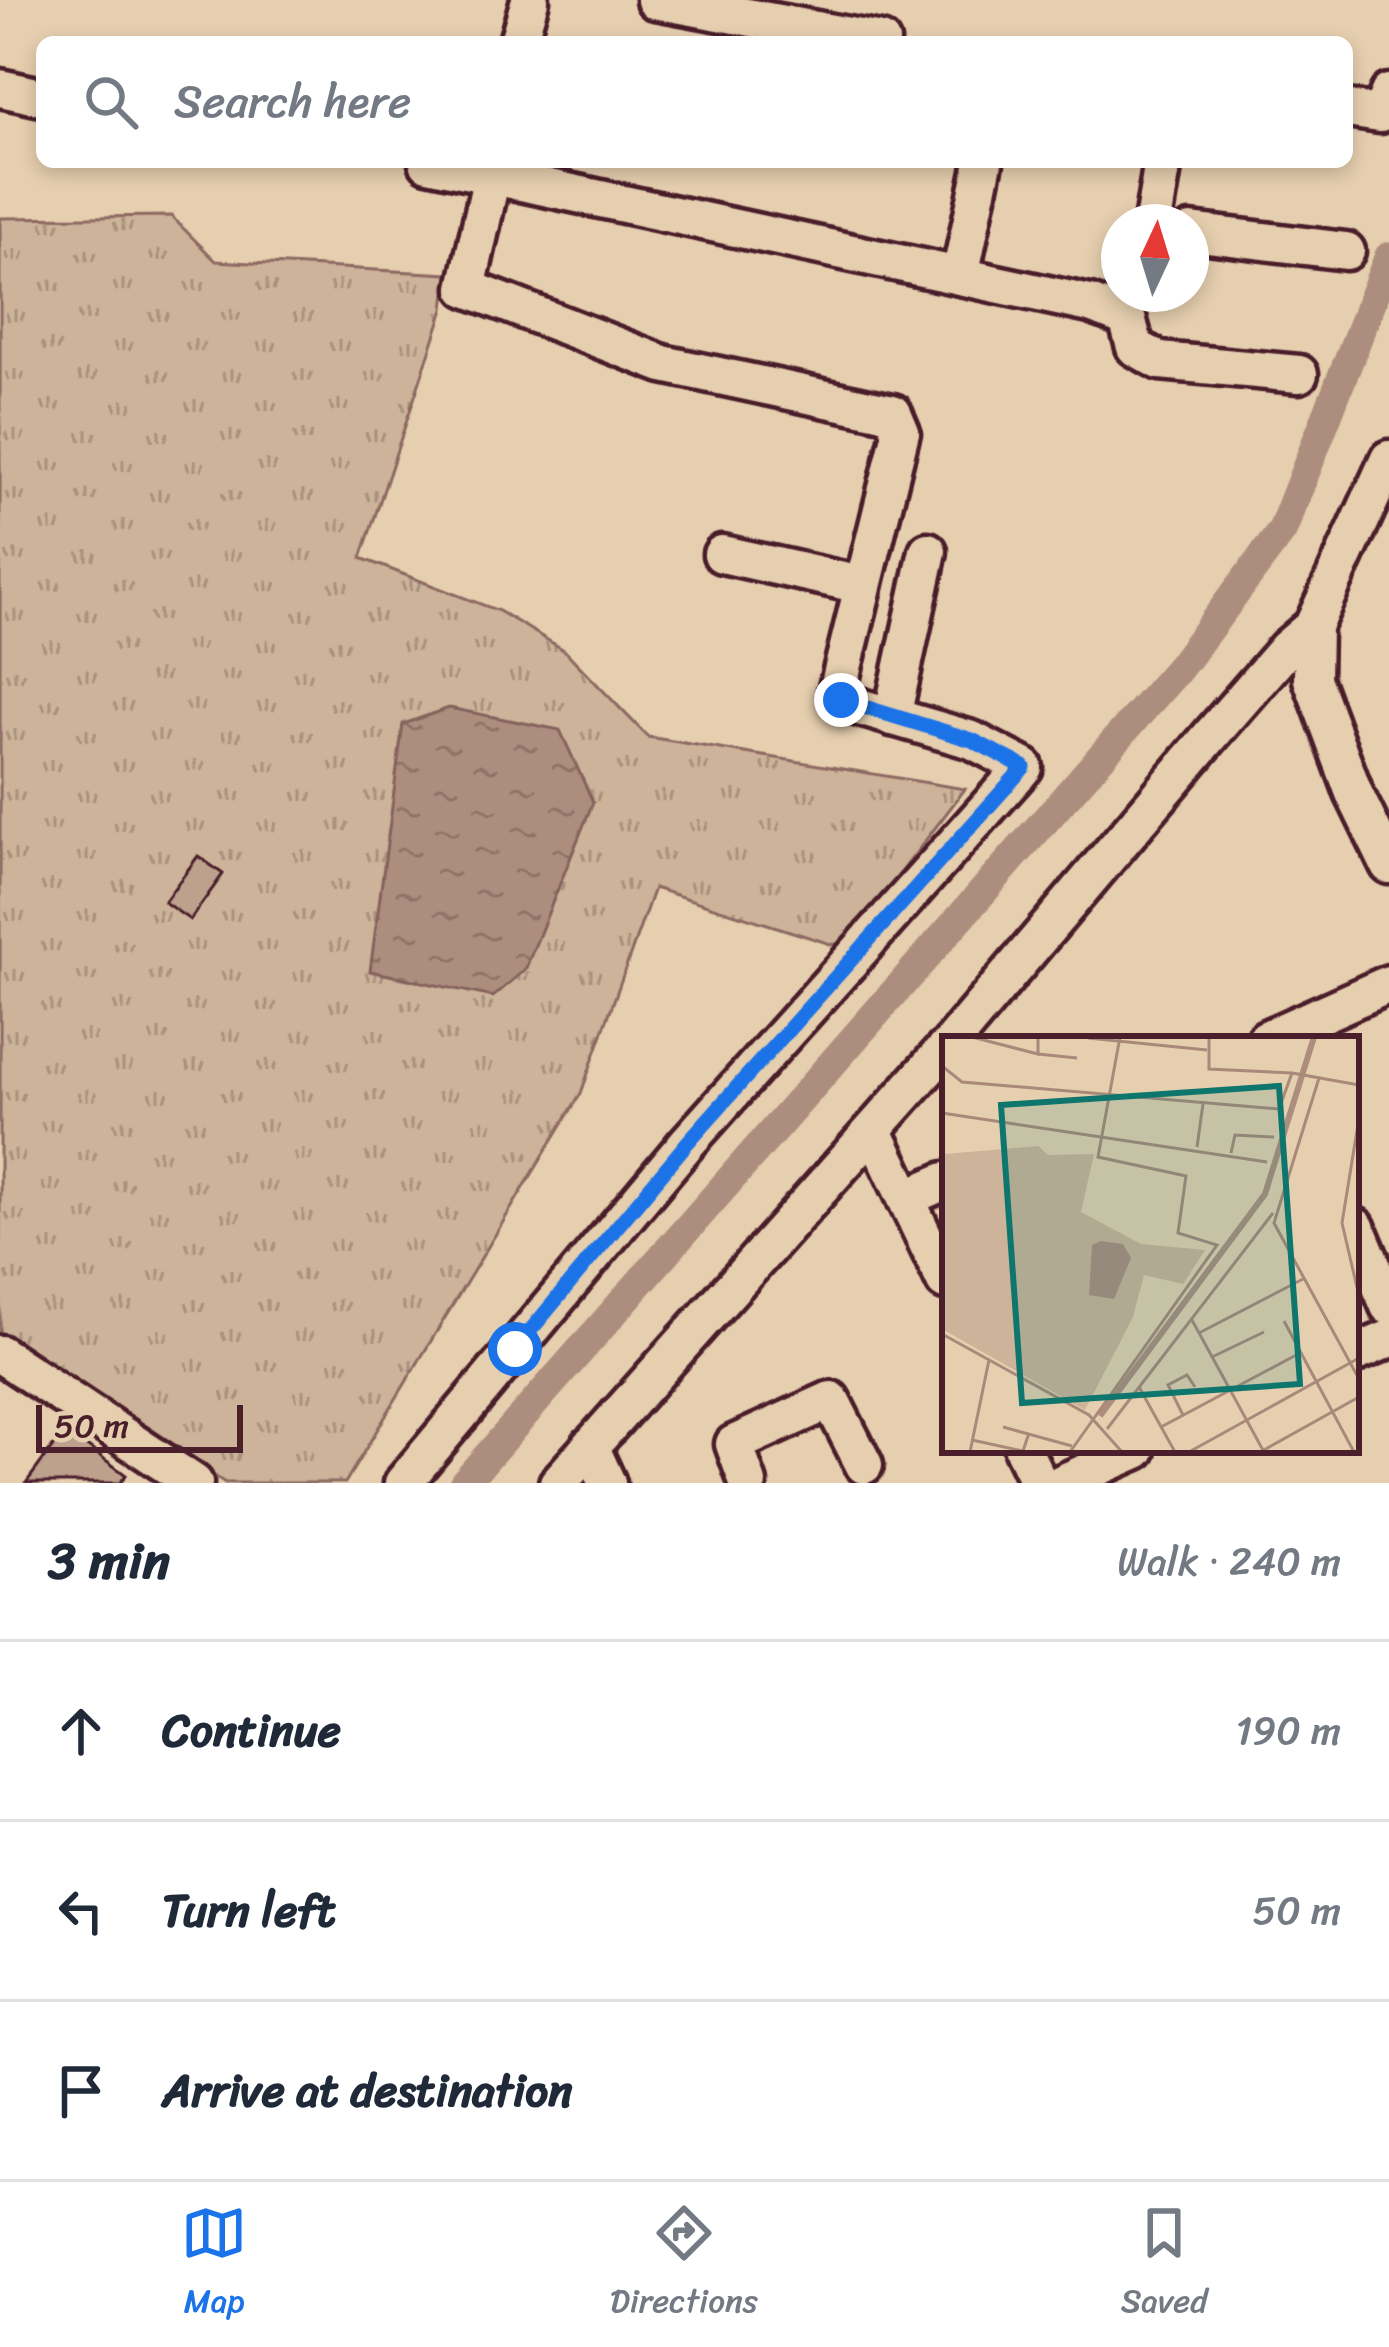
<!DOCTYPE html>
<html lang="en">
<head>
<meta charset="utf-8">
<style>
  body { margin:0; font-family:Sriracha,sans-serif; background:#f6f6f7; color:#1f2937 }
  .compass { position:absolute; left:1101px; top:204px; width:108px; height:108px; border-radius:50%; background:#fff; box-shadow:0 6px 18px #0003; rotate:4deg }
  .scale { position:absolute; left:36px; bottom:30px; width:207px; box-sizing:border-box; padding-left:12px; border:6px solid #4a1f2b; border-top:0; font-size:33px; line-height:42px; white-space:nowrap; color:#4a1f2b; -webkit-text-stroke:9px #e6cfaf; paint-order:stroke }
  .stop { position:absolute; width:36px; height:36px; margin:-27px; border:9px solid #1a73e8; border-radius:50%; background:#fff }
  .stop.end { background:#1a73e8; border-color:#fff; box-shadow:0 3px 12px #0008 }
  .list { margin:0; padding:0; list-style:none }
  h2 { display:flex; justify-content:space-between; align-items:center; height:156px; margin:0; padding:0 48px; font-size:51px }
  h2 small { font-size:39px; font-weight:400; color:#747a83 }
  .list li { display:grid; grid-template-columns:78px 1fr auto; gap:36px; align-items:center; box-sizing:border-box; height:180px; padding:0 48px; border-top:3px solid #e0e1e3 }
  .list b { display:block; font-size:45px; white-space:nowrap }
  .list em { font-size:39px; font-style:normal; color:#747a83 }
  .icon { flex:none; width:66px; height:66px; fill:none; stroke:currentColor; stroke-width:2; stroke-linecap:round; stroke-linejoin:round }
  .map { position:relative; flex:none; width:1389px; height:1483px; overflow:hidden }
  .search { position:absolute; background:#fff; box-shadow:0 6px 18px #0003; left:36px; right:36px; top:36px; height:132px; display:flex; align-items:center; gap:30px; box-sizing:border-box; padding:0 42px; border-radius:18px; color:#747a83; font-size:45px }
  .sheet { height:696px; background:#fff }
  nav { display:flex; justify-content:space-around; align-items:center; box-sizing:border-box; height:168px; border-top:3px solid #e0e1e3; background:#fff; font-size:33px; color:#747a83 }
  nav a { display:grid; justify-items:center; gap:6px }
  nav .on { color:#1a73e8 }
  .map>svg:first-child { display:block }
  .park { fill:url(#park-tufts); stroke:#8c6962; stroke-width:3 }
  .water { fill:url(#water-ripples); stroke:#85625d; stroke-width:3 }
  .lines { fill:none; stroke-linecap:round; stroke-linejoin:round }
  .canal { stroke:#ad8e7e; stroke-width:30 }
  .building { fill:#bda18d; stroke:#4a1f2b; stroke-width:3 }
  .minor-casing { stroke:#4a1f2b; stroke-width:45 }
  .minor { stroke:#e6cfaf; stroke-width:36 }
  .route { stroke:#1a73e8; stroke-width:15 }
  .inset-river { fill:none; stroke:#ad8e7e; stroke-width:6 }
  .inset-road { fill:none; stroke:#a8897a; stroke-width:3 }
  .view { fill:#0f766e; fill-opacity:0.15; stroke:#0f766e; stroke-width:6 }
  .inset-edge { fill:none; stroke:#4a1f2b; stroke-width:6 }
</style>
</head>
<body>
<div class="map">
<svg width="1389" height="1483" viewBox="0 0 1389 1483">
  <defs>
    <pattern id="park-tufts" width="24" height="20" patternUnits="userSpaceOnUse" patternTransform="scale(3)"><rect width="24" height="20" fill="#cdb399"/><path d="M3 7l-1-3M5 7V3M7 7l1-3M15 17l-1-3M17 17v-4M19 17l1-3" fill="none" stroke="#a8917d"/></pattern>
    <pattern id="water-ripples" width="26" height="14" patternUnits="userSpaceOnUse" patternTransform="scale(3)"><rect width="26" height="14" fill="#ad8e7e"/><path d="M2 4q2-2 4 0t4 0M15 11q2-2 4 0t4 0" fill="none" stroke="#8f7367"/></pattern>
  </defs>
  <rect width="100%" height="100%" fill="#e6cfaf"/>
  <filter id="ink" filterUnits="userSpaceOnUse"><feTurbulence type="fractalNoise" baseFrequency=".00833" numOctaves="2"/><feDisplacementMap in="SourceGraphic" scale="24" xChannelSelector="R" yChannelSelector="G"/><feConvolveMatrix kernelMatrix="1 2 1 2 8 2 1 2 1" color-interpolation-filters="sRGB"/></filter>
  <g filter="url(#ink)">
    <!-- park -->
    <polygon class="park" points="171,216 216,261 448,274 444,309 361,558 499,611 564,650 648,737 965,789 843,948 654,888 581,1093 345,1483 225,1483 0,1333 0,218"/>
    <!-- water -->
    <polygon class="water" points="449,708 560,730 593,802 525,970 493,997 370,971 403,724"/>
    <g class="lines">
      <!-- canal -->
      <polyline class="canal" points="464,1483 1179,668 1282,531 1389,257"/>
    </g>
    <!-- building -->
    <g class="building">
      <polygon points="198,856 223,874 190,920 164,902"/>
      <polygon points="65,1430 126,1475 120,1483 26,1483"/>
    </g>
    <g class="lines">
      <defs>
        <g id="minor">
          <polyline points="655,0 881,42"/>
          <polyline points="518,42 530,0"/>
          <polyline points="0,88 42,97"/>
          <polyline points="1347,109 1380,114 1389,93"/>
          <polyline points="428,162 1090,304 1127,318 1135,347 1160,361 1299,374"/>
          <polyline points="1153,222 1163,162"/>
          <polyline points="1191,232 1346,251"/>
          <polyline points="960,276 984,162"/>
          <polyline points="1389,459 1313,626 1312,679 1354,793 1389,865"/>
          <polyline points="722,554 861,585"/>
          <polyline points="892,717 928,551"/>
          <polyline points="954,1039 1212,734 1286,649 1313,626"/>
          <polyline points="1266,1039 1389,984"/>
          <polyline points="874,1131 945,1281"/>
          <polyline points="906,1198 945,1181"/>
          <polyline points="1356,1227 1389,1306"/>
          <polyline points="1356,1353 1389,1339"/>
          <polyline points="0,1354 194,1483"/>
          <polyline points="590,1446 607,1483"/>
          <polyline points="1023,1450 1039,1483"/>
          <polyline points="403,1483 687,1143 1024,767 972,740 849,704 837,692 901,432 893,413 663,364 467,288 495,162"/>
          <polyline points="558,1483 945,1049"/>
          <polyline points="748,1483 734,1444 831,1400 864,1465"/>
          <polyline points="1062,1483 1137,1450"/>
        </g>
      </defs>
      <!-- minor casing -->
      <use href="#minor" class="minor-casing"/>
      <!-- minor -->
      <use href="#minor" class="minor"/>
    </g>
  </g>
  <g class="lines" filter="url(#ink)">
    <!-- route -->
    <polyline class="route" points="515,1349 687,1143 1024,767 972,740 841,700"/>
  </g>
  <!-- overview -->
  <g transform="translate(942 1036)">
    <rect width="417" height="417" fill="#e6cfaf"/>
    <path d="M96 110 106 119 152 118 139 176 199 208 263 214 241 248 202 239 191 281 143 374 0 293 3 118Z" fill="#cdb399"/>
    <path d="M159 205 181 208 189 222 172 263 147 259 150 209Z" fill="#ad8e7e"/>
    <path class="inset-river" d="M158 380 323 158 372 1"/>
    <path class="inset-road" d="M30 1 96 18V1M267 1V33L350 37M146 2 265 14M96 18 135 22M0 30 20 46 337 73 350 37 417 49M377 42 332 187 417 343M0 77 325 126M417 82 400 187 417 260M255 111 261 68M289 117 293 99 332 101M250 284 322 416M342 285 412 416M257 297 361 243M0 298 147 379 180 416M270 321 322 296M197 351 233 416M241 379 226 349 245 339 253 351M61 391 130 410M219 391 358 317M165 393 331 177M30 404 81 415 87 397M320 415 417 361M28 416 47 324M128 416 275 209 236 197 244 140 156 121 178 1M247 416 417 322"/>
    <path class="view" d="M337 50 358 348 80 367 59 69Z"/>
    <rect width="417" height="417" class="inset-edge"/>
  </g>
</svg>
<svg class="compass" viewBox="-18 -18 36 36"><path d="M0-13l5 13h-10z" fill="#e53935"/><path d="M0 13l5-13h-10z" fill="#747a83"/></svg>
<div class="scale">50 m</div>
<div class="stop" style="left:515px;top:1349px"></div>
<div class="stop end" style="left:841px;top:700px"></div>
<div class="search"><svg class="icon" aria-label="search" viewBox="0 0 24 24"><circle cx="10" cy="10" r="6"/><path d="M15 15l6 6"/></svg>Search here</div>
</div>
<section class="sheet">
<h2>3 min<small>Walk · 240 m</small></h2>
<ul class="list">
<li><svg class="icon" aria-label="ahead" viewBox="0 0 24 24"><path d="M12 20V5M6 11l6-6 6 6"/></svg><div><b>Continue</b></div><em>190 m</em></li>
<li><svg class="icon" aria-label="left" viewBox="0 0 24 24"><path d="M17 20v-9H6M10 6l-5 5 5 5"/></svg><div><b>Turn left</b></div><em>50 m</em></li>
<li><svg class="icon" aria-label="arrive" viewBox="0 0 24 24"><path d="M6 21V4h12l-3 4 3 4H6"/></svg><div><b>Arrive at destination</b></div></li>
</ul>
</section>
<nav>
<a class="on"><svg class="icon" aria-label="map" viewBox="0 0 24 24"><path d="M3 6l6-2 6 2 6-2v14l-6 2-6-2-6 2zM9 4v14M15 6v14"/></svg>Map</a>
<a><svg class="icon" aria-label="directions" viewBox="0 0 24 24"><path d="M12 3l9 9-9 9-9-9zM9 14v-3h6M13 9l2 2-2 2"/></svg>Directions</a>
<a><svg class="icon" aria-label="saved" viewBox="0 0 24 24"><path d="M7 4h10v16l-5-4-5 4z"/></svg>Saved</a>
</nav>
</body>
</html>
